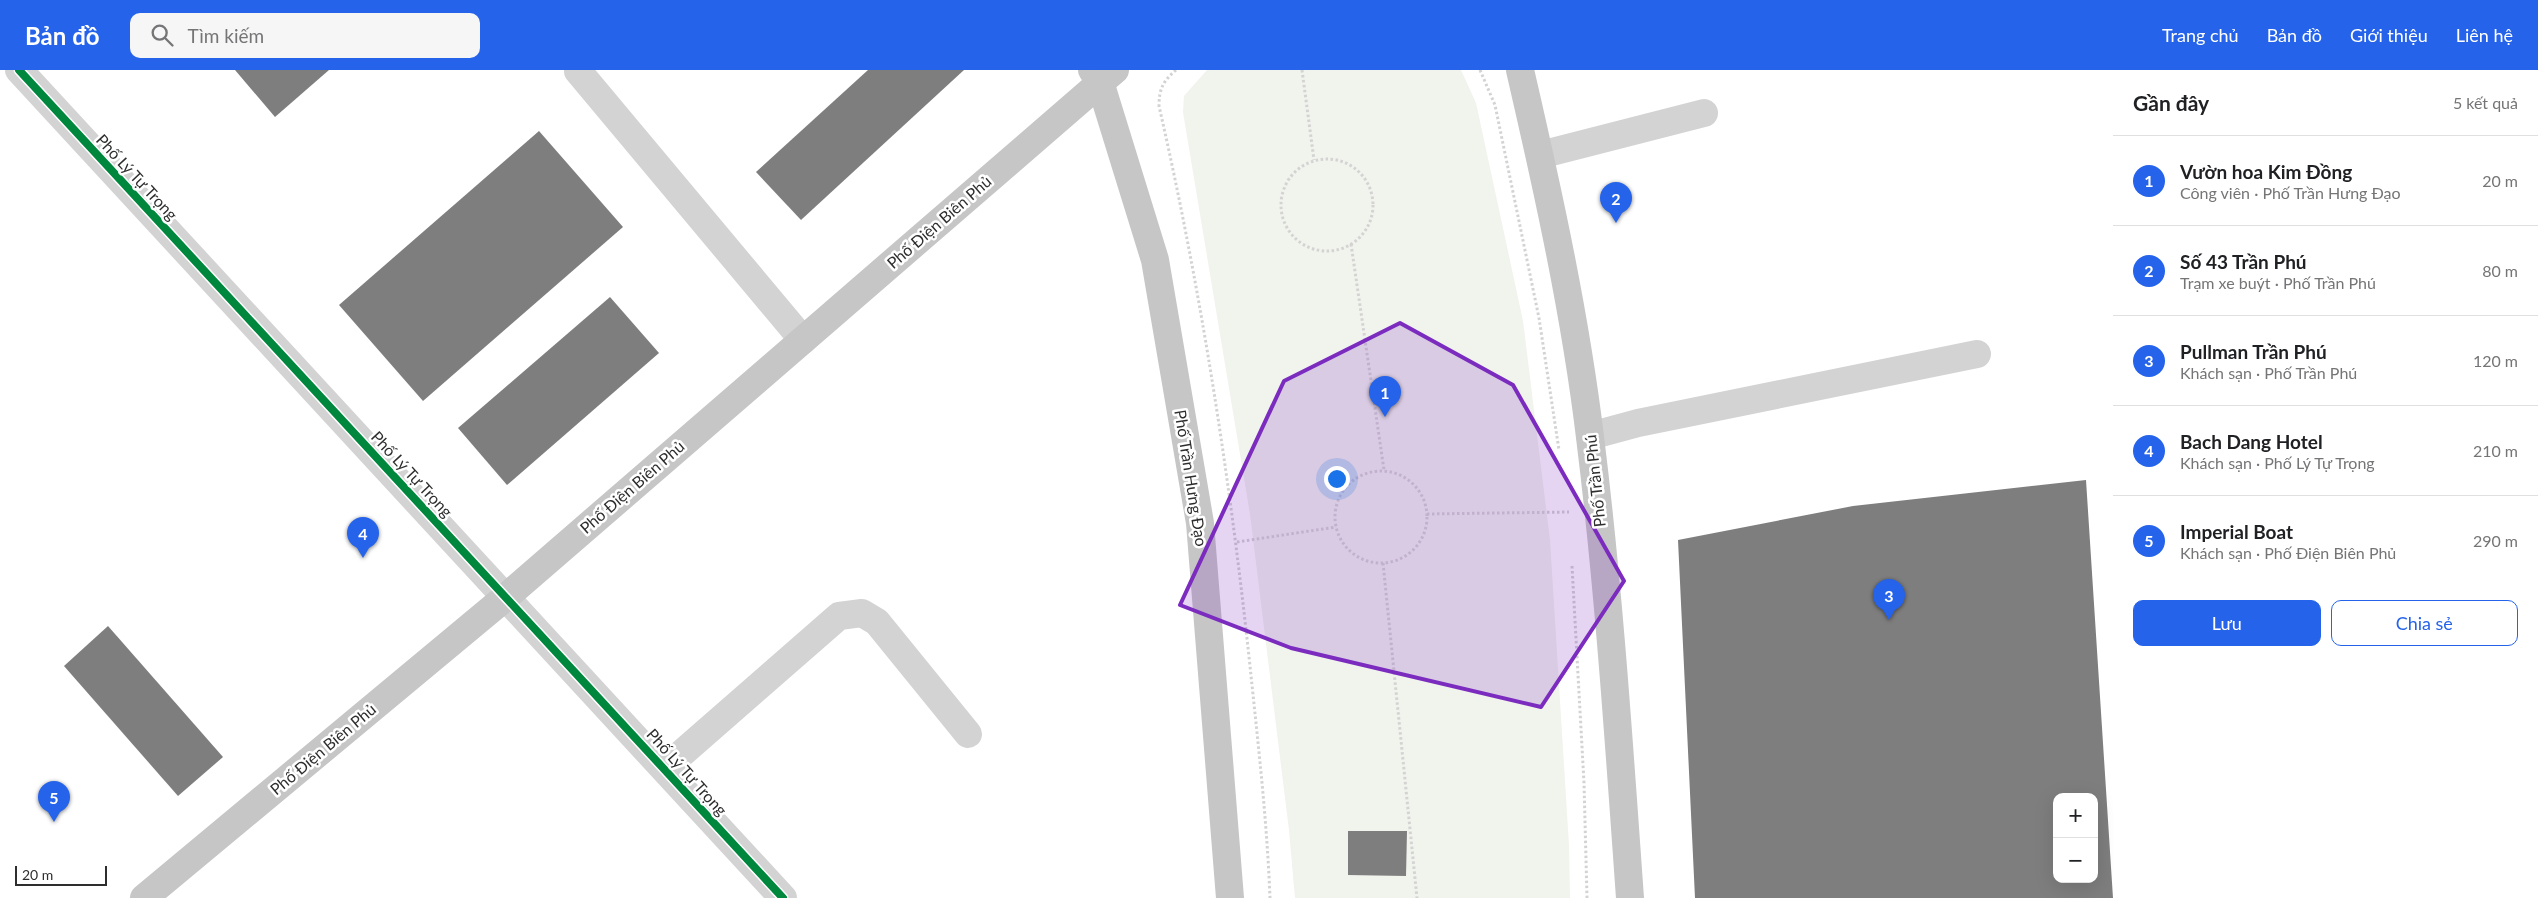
<!DOCTYPE html>
<html lang="vi">
<head>
<meta charset="utf-8">
<style>
  body { margin:0; font-family:Lato,sans-serif; background:#f6f6f6; color:#202124 }
  .controls { position:absolute; right:15px; bottom:15px; display:grid; overflow:hidden; border-radius:10px; box-shadow:0 5px 20px #0002 }
  .controls button { width:45px; height:45px; display:grid; place-items:center; padding:0; border:0; border-bottom:1px solid #e0e0e0; background:#fff; color:#202124; font:25px sans-serif }
  .scale { position:absolute; left:15px; bottom:12px; width:92px; box-sizing:border-box; padding-left:5px; border:2px solid #2e2e2e; border-top:0; font-size:14px; line-height:18px; white-space:nowrap; color:#2e2e2e; -webkit-text-stroke:4px #fff; paint-order:stroke }
  .you { position:absolute; left:1336px; top:408px; width:18px; height:18px; margin:-12px; border:4px solid #fff; border-radius:50%; background:#1a73e8; box-shadow:0 0 0 8px #1a73e833 }
  .badge { display:grid; place-items:center; width:32px; height:32px; border-radius:50%; background:#2563eb; color:#fff; font-size:16px; font-weight:700 }
  .pin { position:absolute; translate:-50% -41px; filter:drop-shadow(0 1px 2px #0008) }
  .pin::after { content:''; position:absolute; top:26px; width:18px; height:15px; background:inherit; clip-path:polygon(0 0,100% 0,50% 100%) }
  .list { margin:0; padding:0; list-style:none }
  h2 { display:flex; justify-content:space-between; align-items:center; height:65px; margin:0; padding:0 20px; font-size:21px }
  h2 small { font-size:16px; font-weight:400; color:#757577 }
  .list li { display:grid; grid-template-columns:32px 1fr auto; gap:15px; align-items:center; box-sizing:border-box; height:90px; padding:0 20px; border-top:1px solid #e0e0e0 }
  .list b { display:block; font-size:19px; white-space:nowrap }
  .list p { margin:0; font-size:16px; white-space:nowrap; color:#757577 }
  .list em { font-size:16px; font-style:normal; color:#757577 }
  .actions { display:flex; gap:10px; padding:15px 20px }
  .actions a { flex:1; padding:11px 0; border:1px solid #2563eb; border-radius:10px; text-align:center; font-size:18px; color:#2563eb }
  .actions .main { background:#2563eb; color:#fff }
  .icon { flex:none; width:28px; height:28px; fill:none; stroke:currentColor; stroke-width:2; stroke-linecap:round; stroke-linejoin:round }
  .map { position:relative; flex:none; width:2113px; height:828px; overflow:hidden }
  header { display:flex; align-items:center; gap:30px; box-sizing:border-box; height:70px; padding:0 25px; background:#2563eb; color:#fff }
  header strong { font-size:24px }
  nav { display:flex; gap:28px; margin-inline-start:auto; font-size:18px }
  .search { width:350px; height:45px; background:#f6f6f6; display:flex; align-items:center; gap:12px; box-sizing:border-box; padding:0 18px; border-radius:10px; color:#757577; font-size:19px }
  main { display:flex }
  aside { flex:1; background:#fff }
  .map>svg:first-child { display:block }
  .green { fill:#f1f3ed }
  .building { fill:#7e7e7e; fill-rule:evenodd }
  .lines { fill:none; stroke-linecap:round; stroke-linejoin:round }
  .path { stroke:#d3d3d3; stroke-width:3; stroke-dasharray:2.5 2.5; stroke-linecap:butt }
  .minor { stroke:#d3d3d3; stroke-width:28 }
  .major { stroke:#c6c6c6; stroke-width:28 }
  .cycleway-casing { stroke:#fff; stroke-width:11 }
  .cycleway { stroke:#00873e; stroke-width:8 }
  .marked { fill:#7b2cbf; fill-opacity:0.2; stroke:#7b2cbf; stroke-width:4; stroke-linejoin:round }
  .labels { text-anchor:middle; stroke-width:5; stroke-linejoin:round; paint-order:stroke }
  .street-label { font-size:16px; fill:#2e2e2e; stroke:#fff }
</style>
</head>
<body>
<header>
<strong>Bản đồ</strong>
<div class="search"><svg class="icon" aria-label="search" viewBox="0 0 24 24"><circle cx="10" cy="10" r="6"/><path d="M15 15l6 6"/></svg>Tìm kiếm</div>
<nav><a>Trang chủ</a><a>Bản đồ</a><a>Giới thiệu</a><a>Liên hệ</a></nav>
</header>
<main>
<div class="map">
<svg width="2113" height="828" viewBox="0 0 2113 828">
  <rect width="100%" height="100%" fill="#fff"/>
  <!-- green -->
  <polygon class="green" points="1207,0 1461,0 1476,33 1523,251 1550,470 1569,776 1570,828 1295,828 1289,760 1250,444 1183,42 1184,26"/>
  <!-- building -->
  <g class="building">
    <polygon points="235,0 329,0 275,47"/>
    <polygon points="868,0 964,0 801,150 756,102"/>
    <polygon points="539,61 623,157 423,331 339,235"/>
    <polygon points="610,227 659,283 507,415 458,358"/>
    <path d="M2086 410 2113 828H1695L1678 470 1853 436ZM2057 727H2094V809H2057Z"/>
    <polygon points="108,556 223,687 178,726 64,596"/>
    <polygon points="1348,761 1407,761 1406,806 1348,805"/>
  </g>
  <g class="lines">
    <!-- path -->
    <g class="path">
      <path d="M1176 0C1163 11 1159 19 1159 36 1201 220 1230 408 1250 596 1258 673 1267 750 1270 828"/>
      <polyline points="1302,0 1314,90"/>
      <polyline points="1480,0 1495,35 1539,248 1559,380"/>
      <circle cx="1327" cy="135" r="46"/>
      <polyline points="1351,174 1384,400"/>
      <circle cx="1381" cy="447" r="46"/>
      <polyline points="1427,444 1569,442"/>
      <polyline points="1237,472 1336,457"/>
      <polyline points="1383,493 1417,828"/>
      <polyline points="1572,496 1584,713 1587,828"/>
    </g>
    <!-- minor -->
    <g class="minor">
      <polyline points="19,0 783,828"/>
      <polyline points="578,1 803,270"/>
      <polyline points="1540,85 1704,43"/>
      <polyline points="1590,366 1638,353 1977,284"/>
      <polyline points="665,698 839,546 862,543 877,552 968,664"/>
    </g>
    <!-- major -->
    <g class="major">
      <polyline points="1092,0 1100,12 1155,190 1200,453 1230,828"/>
      <path d="M1520 0C1548 121 1575 243 1590 367 1609 520 1619 674 1630 828"/>
      <polyline points="144,828 507,526 1115,0"/>
    </g>
    <defs>
      <polyline id="cycleway" points="19,0 783,828"/>
    </defs>
    <!-- cycleway casing -->
    <use href="#cycleway" class="cycleway-casing"/>
    <!-- cycleway -->
    <use href="#cycleway" class="cycleway"/>
  </g>
  <!-- marked area -->
  <path class="marked" d="M1400 253 1513 315 1624 511 1541 637 1291 578 1180 535 1284 311Z"/>
  <g class="labels">
    <!-- street labels -->
    <g class="street-label">
      <text transform="translate(137 107) rotate(47)" y="6">Phố Lý Tự Trọng</text>
      <text transform="translate(939 152) rotate(-41)" y="6">Phố Điện Biên Phủ</text>
      <text transform="translate(412 404) rotate(47)" y="6">Phố Lý Tự Trọng</text>
      <text transform="translate(1191 408) rotate(81)" y="6">Phố Trần Hưng Đạo</text>
      <text transform="translate(1595 411) rotate(-96)" y="6">Phố Trần Phú</text>
      <text transform="translate(632 417) rotate(-41)" y="6">Phố Điện Biên Phủ</text>
      <text transform="translate(323 679) rotate(-40)" y="6">Phố Điện Biên Phủ</text>
      <text transform="translate(687 702) rotate(48)" y="6">Phố Lý Tự Trọng</text>
    </g>
  </g>
</svg>
<div class="controls">
<button>+</button>
<button>−</button>
</div>
<div class="scale">20 m</div>
<div class="you"></div>
<div class="pin badge" style="left:1385px;top:347px">1</div>
<div class="pin badge" style="left:1616px;top:153px">2</div>
<div class="pin badge" style="left:1889px;top:550px">3</div>
<div class="pin badge" style="left:363px;top:488px">4</div>
<div class="pin badge" style="left:54px;top:752px">5</div>
</div>
<aside>
<h2>Gần đây<small>5 kết quả</small></h2>
<ul class="list">
<li><span class="badge">1</span><div><b>Vườn hoa Kim Đồng</b><p>Công viên · Phố Trần Hưng Đạo</p></div><em>20 m</em></li>
<li><span class="badge">2</span><div><b>Số 43 Trần Phú</b><p>Trạm xe buýt · Phố Trần Phú</p></div><em>80 m</em></li>
<li><span class="badge">3</span><div><b>Pullman Trần Phú</b><p>Khách sạn · Phố Trần Phú</p></div><em>120 m</em></li>
<li><span class="badge">4</span><div><b>Bach Dang Hotel</b><p>Khách sạn · Phố Lý Tự Trọng</p></div><em>210 m</em></li>
<li><span class="badge">5</span><div><b>Imperial Boat</b><p>Khách sạn · Phố Điện Biên Phủ</p></div><em>290 m</em></li>
</ul>
<div class="actions"><a class="main">Lưu</a><a>Chia sẻ</a></div>
</aside>
</main>
</body>
</html>
